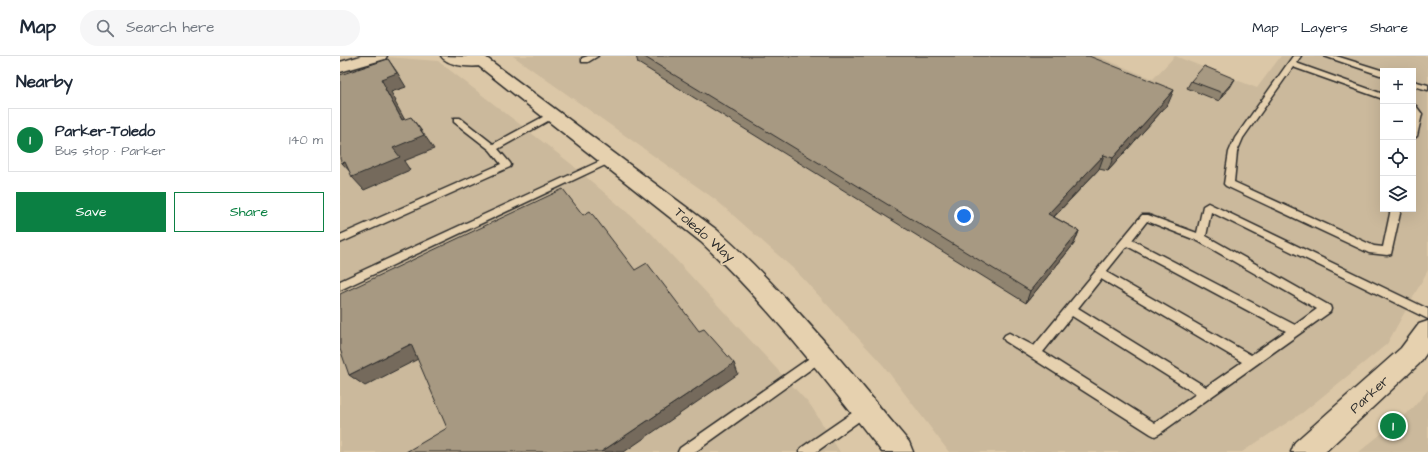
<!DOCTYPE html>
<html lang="en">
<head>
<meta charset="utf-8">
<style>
  body { margin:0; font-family:"Architects Daughter",sans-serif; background:#f6f6f7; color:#1f2937 }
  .controls { position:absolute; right:12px; top:12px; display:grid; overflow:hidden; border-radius:0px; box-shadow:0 4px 16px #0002 }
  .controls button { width:36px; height:36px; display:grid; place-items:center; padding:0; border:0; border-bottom:1px solid #e0e1e3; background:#fff; color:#1f2937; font:20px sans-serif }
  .you { position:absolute; left:624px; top:160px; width:14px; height:14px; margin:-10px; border:3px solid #fff; border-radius:50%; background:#1a73e8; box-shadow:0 0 0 6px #1a73e833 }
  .badge { display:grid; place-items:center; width:26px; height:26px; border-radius:50%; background:#0b8043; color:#fff; font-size:13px; font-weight:700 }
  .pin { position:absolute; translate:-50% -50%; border:2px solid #fff; box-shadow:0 1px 4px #0006 }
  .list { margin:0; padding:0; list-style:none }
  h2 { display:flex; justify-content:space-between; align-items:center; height:52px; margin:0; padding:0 16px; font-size:17px }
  h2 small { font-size:13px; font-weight:400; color:#747a83 }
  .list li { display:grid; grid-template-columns:26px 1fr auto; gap:12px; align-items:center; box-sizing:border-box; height:64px; margin:0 8px 8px; padding:0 8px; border:1px solid #e0e1e3; border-radius:0px }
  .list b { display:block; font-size:15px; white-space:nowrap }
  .list p { margin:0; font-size:13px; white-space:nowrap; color:#747a83 }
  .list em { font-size:13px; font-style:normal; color:#747a83 }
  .actions { display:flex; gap:8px; padding:12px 16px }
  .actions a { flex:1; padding:9px 0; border:1px solid #0b8043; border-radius:0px; text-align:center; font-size:14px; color:#0b8043 }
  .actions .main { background:#0b8043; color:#fff }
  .icon { flex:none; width:22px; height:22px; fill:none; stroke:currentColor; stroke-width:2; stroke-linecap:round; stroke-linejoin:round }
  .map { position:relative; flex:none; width:1088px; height:396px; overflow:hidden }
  header { display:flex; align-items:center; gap:24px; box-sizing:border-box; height:56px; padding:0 20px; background:#fff; border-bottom:1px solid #e0e1e3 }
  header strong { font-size:19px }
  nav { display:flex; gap:22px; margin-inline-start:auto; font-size:14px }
  .search { width:280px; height:36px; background:#f6f6f7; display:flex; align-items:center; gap:10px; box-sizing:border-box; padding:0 14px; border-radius:22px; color:#747a83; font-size:15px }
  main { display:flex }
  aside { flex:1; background:#fff }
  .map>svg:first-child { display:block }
  .built { fill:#cbb99c; fill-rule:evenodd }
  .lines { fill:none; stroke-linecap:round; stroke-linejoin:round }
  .lane-casing { stroke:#2b2b2b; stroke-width:3 }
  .secondary-casing { stroke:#2b2b2b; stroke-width:3 }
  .primary-casing { stroke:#2b2b2b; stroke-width:3 }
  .lane { fill:#e6d1af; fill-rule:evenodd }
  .secondary { fill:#e6d1af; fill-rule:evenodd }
  .primary { fill:#e6d1af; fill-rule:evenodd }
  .wall { fill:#908470; stroke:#2b2b2b }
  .shaded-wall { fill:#756b5b; stroke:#2b2b2b }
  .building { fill:#a79982; stroke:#2b2b2b }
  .labels { text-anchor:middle; stroke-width:4; stroke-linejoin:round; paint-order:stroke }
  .street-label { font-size:14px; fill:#2b2b2b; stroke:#e6d1af }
</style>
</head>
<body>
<header>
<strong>Map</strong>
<div class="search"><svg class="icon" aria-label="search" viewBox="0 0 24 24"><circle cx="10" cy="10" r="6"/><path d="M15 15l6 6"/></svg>Search here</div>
<nav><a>Map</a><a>Layers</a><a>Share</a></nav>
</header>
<main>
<aside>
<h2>Nearby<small></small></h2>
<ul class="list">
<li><span class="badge">1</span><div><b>Parker-Toledo</b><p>Bus stop · Parker</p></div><em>140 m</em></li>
</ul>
<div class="actions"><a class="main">Save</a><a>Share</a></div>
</aside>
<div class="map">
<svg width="1088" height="396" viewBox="0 0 1088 396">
  <rect width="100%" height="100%" fill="#dbc7a7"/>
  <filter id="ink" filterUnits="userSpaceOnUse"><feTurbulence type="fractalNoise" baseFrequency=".025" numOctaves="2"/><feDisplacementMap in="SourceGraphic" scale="8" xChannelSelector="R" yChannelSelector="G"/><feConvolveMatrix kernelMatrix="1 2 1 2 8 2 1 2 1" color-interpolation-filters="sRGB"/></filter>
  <g filter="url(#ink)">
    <!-- built -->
    <g class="built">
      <path d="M173 0H757L813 23 835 0 917 32 941 0H1088V214L1047 288 962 357 902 396H609L543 309 456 215 376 144ZM1043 15H1073V153H1043Z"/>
      <polygon points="47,1 98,5 230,107 311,177 471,350 500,396 0,396 0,14"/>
      <polygon points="1088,334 1088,396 1019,396 1073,352"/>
    </g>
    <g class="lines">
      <defs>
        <g id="lane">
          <polygon points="248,0 258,0 248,6 242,6 242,2"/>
          <polygon points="953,0 961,0 956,7 1043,38 1043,43 953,11 903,82 897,96 894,126 1034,190 1043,191 1051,153 1061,153 1051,198 1047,199 1029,197 886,130 884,128 889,96 895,82"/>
          <polygon points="984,0 996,0 1044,15 1043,15 1043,19 1040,19"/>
          <polygon points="1073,25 1088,29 1088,34 1073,30"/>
          <polygon points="1073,49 1076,50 1082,58 1077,80 1073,83"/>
          <polygon points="212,56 215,57 215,61 158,93 170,107 171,109 170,111 0,187 0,179 161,108 150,94 114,66 114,62 120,62 153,88"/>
          <polygon points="271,100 274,101 275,103 274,105 0,234 0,225"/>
          <path d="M868 147 1088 253V263L871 156 866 180 990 250 991 253 990 256 819 378 815 380 811 378 665 285 663 282 665 279 669 277 694 290 802 159H808L857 177 863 150ZM807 165 858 185 977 253 955 269 792 184ZM787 190 946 275 911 299 766 216ZM761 223 902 306 866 331 738 252ZM732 260 856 338 815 367 703 296Z"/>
          <polygon points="481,294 485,295 487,299 485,303 355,396 338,396 340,392"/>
          <polygon points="525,348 529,350 531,354 529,358 476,396 459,396 461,392"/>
        </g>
        <g id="secondary">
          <path d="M126 0H144L377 174C448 238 508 313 569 386L573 396H542C485 323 429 250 361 186Z"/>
          <polygon points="1088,265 1088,295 1079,308 985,396 951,396 955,386 1061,292 1079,268"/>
        </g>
        <g id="primary">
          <polygon points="21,0 47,0 45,3 0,16 0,6"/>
          <path d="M101 0 141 1 147 3 149 6 147 9C135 12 108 11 101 0Z"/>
        </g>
      </defs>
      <!-- lane casing -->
      <use href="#lane" class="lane-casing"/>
      <!-- secondary casing -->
      <use href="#secondary" class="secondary-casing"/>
      <!-- primary casing -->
      <use href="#primary" class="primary-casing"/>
      <!-- lane -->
      <use href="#lane" class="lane"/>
      <!-- secondary -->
      <use href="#secondary" class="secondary"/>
      <!-- primary -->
      <use href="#primary" class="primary"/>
    </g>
    <!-- wall -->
    <g class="wall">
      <polygon points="296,0 749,0 828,48 768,115 759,113 714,161 739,175 734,188 686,247 298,7"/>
      <polygon points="851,25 891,30 879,45 847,32"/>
    </g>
    <!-- shaded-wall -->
    <g class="shaded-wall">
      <polygon points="48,3 57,16 66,31 51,36 56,45 55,46 72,77 62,64 45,33 41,23"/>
      <polygon points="895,23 891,30 879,45 883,37"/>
      <polygon points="834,34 828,48 768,115 773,102"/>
      <polygon points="71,61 81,74 94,93 64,105 70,114 24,134 12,121 14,120 2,107 53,92"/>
      <polygon points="764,99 759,113 704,171 708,158"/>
      <polygon points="739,175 734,188 686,247 690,235"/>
      <polygon points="71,288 84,300 25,330 9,319"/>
      <polygon points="394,307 398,318 284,396 261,396"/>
    </g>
    <!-- building -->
    <g class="building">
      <polygon points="303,0 749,0 834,34 773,102 764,99 708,158 739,175 690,235"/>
      <polygon points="48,3 57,17 41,23 46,32 45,33 62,64 71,61 84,79 53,92 60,101 12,121 5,106 2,107 0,103 0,19"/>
      <polygon points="864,10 895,23 883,37 851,25"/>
      <polygon points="223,133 243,159 250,155 295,214 307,207 359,275 364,273 394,307 261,396 66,396 107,372 71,288 9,319 0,293 0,238"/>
    </g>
  </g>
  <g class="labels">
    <!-- street labels -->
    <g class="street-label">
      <text transform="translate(365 178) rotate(41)" y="5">Toledo Way</text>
      <text transform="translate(1029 338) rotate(-43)" y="5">Parker</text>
    </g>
  </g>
</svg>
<div class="controls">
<button>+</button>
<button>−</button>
<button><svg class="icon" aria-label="locate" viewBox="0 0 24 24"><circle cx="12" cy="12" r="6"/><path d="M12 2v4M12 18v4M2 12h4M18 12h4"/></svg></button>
<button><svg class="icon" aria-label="layers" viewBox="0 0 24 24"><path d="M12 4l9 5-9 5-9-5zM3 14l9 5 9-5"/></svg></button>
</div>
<div class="you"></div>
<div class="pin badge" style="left:1053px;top:370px">1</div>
</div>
</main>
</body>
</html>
